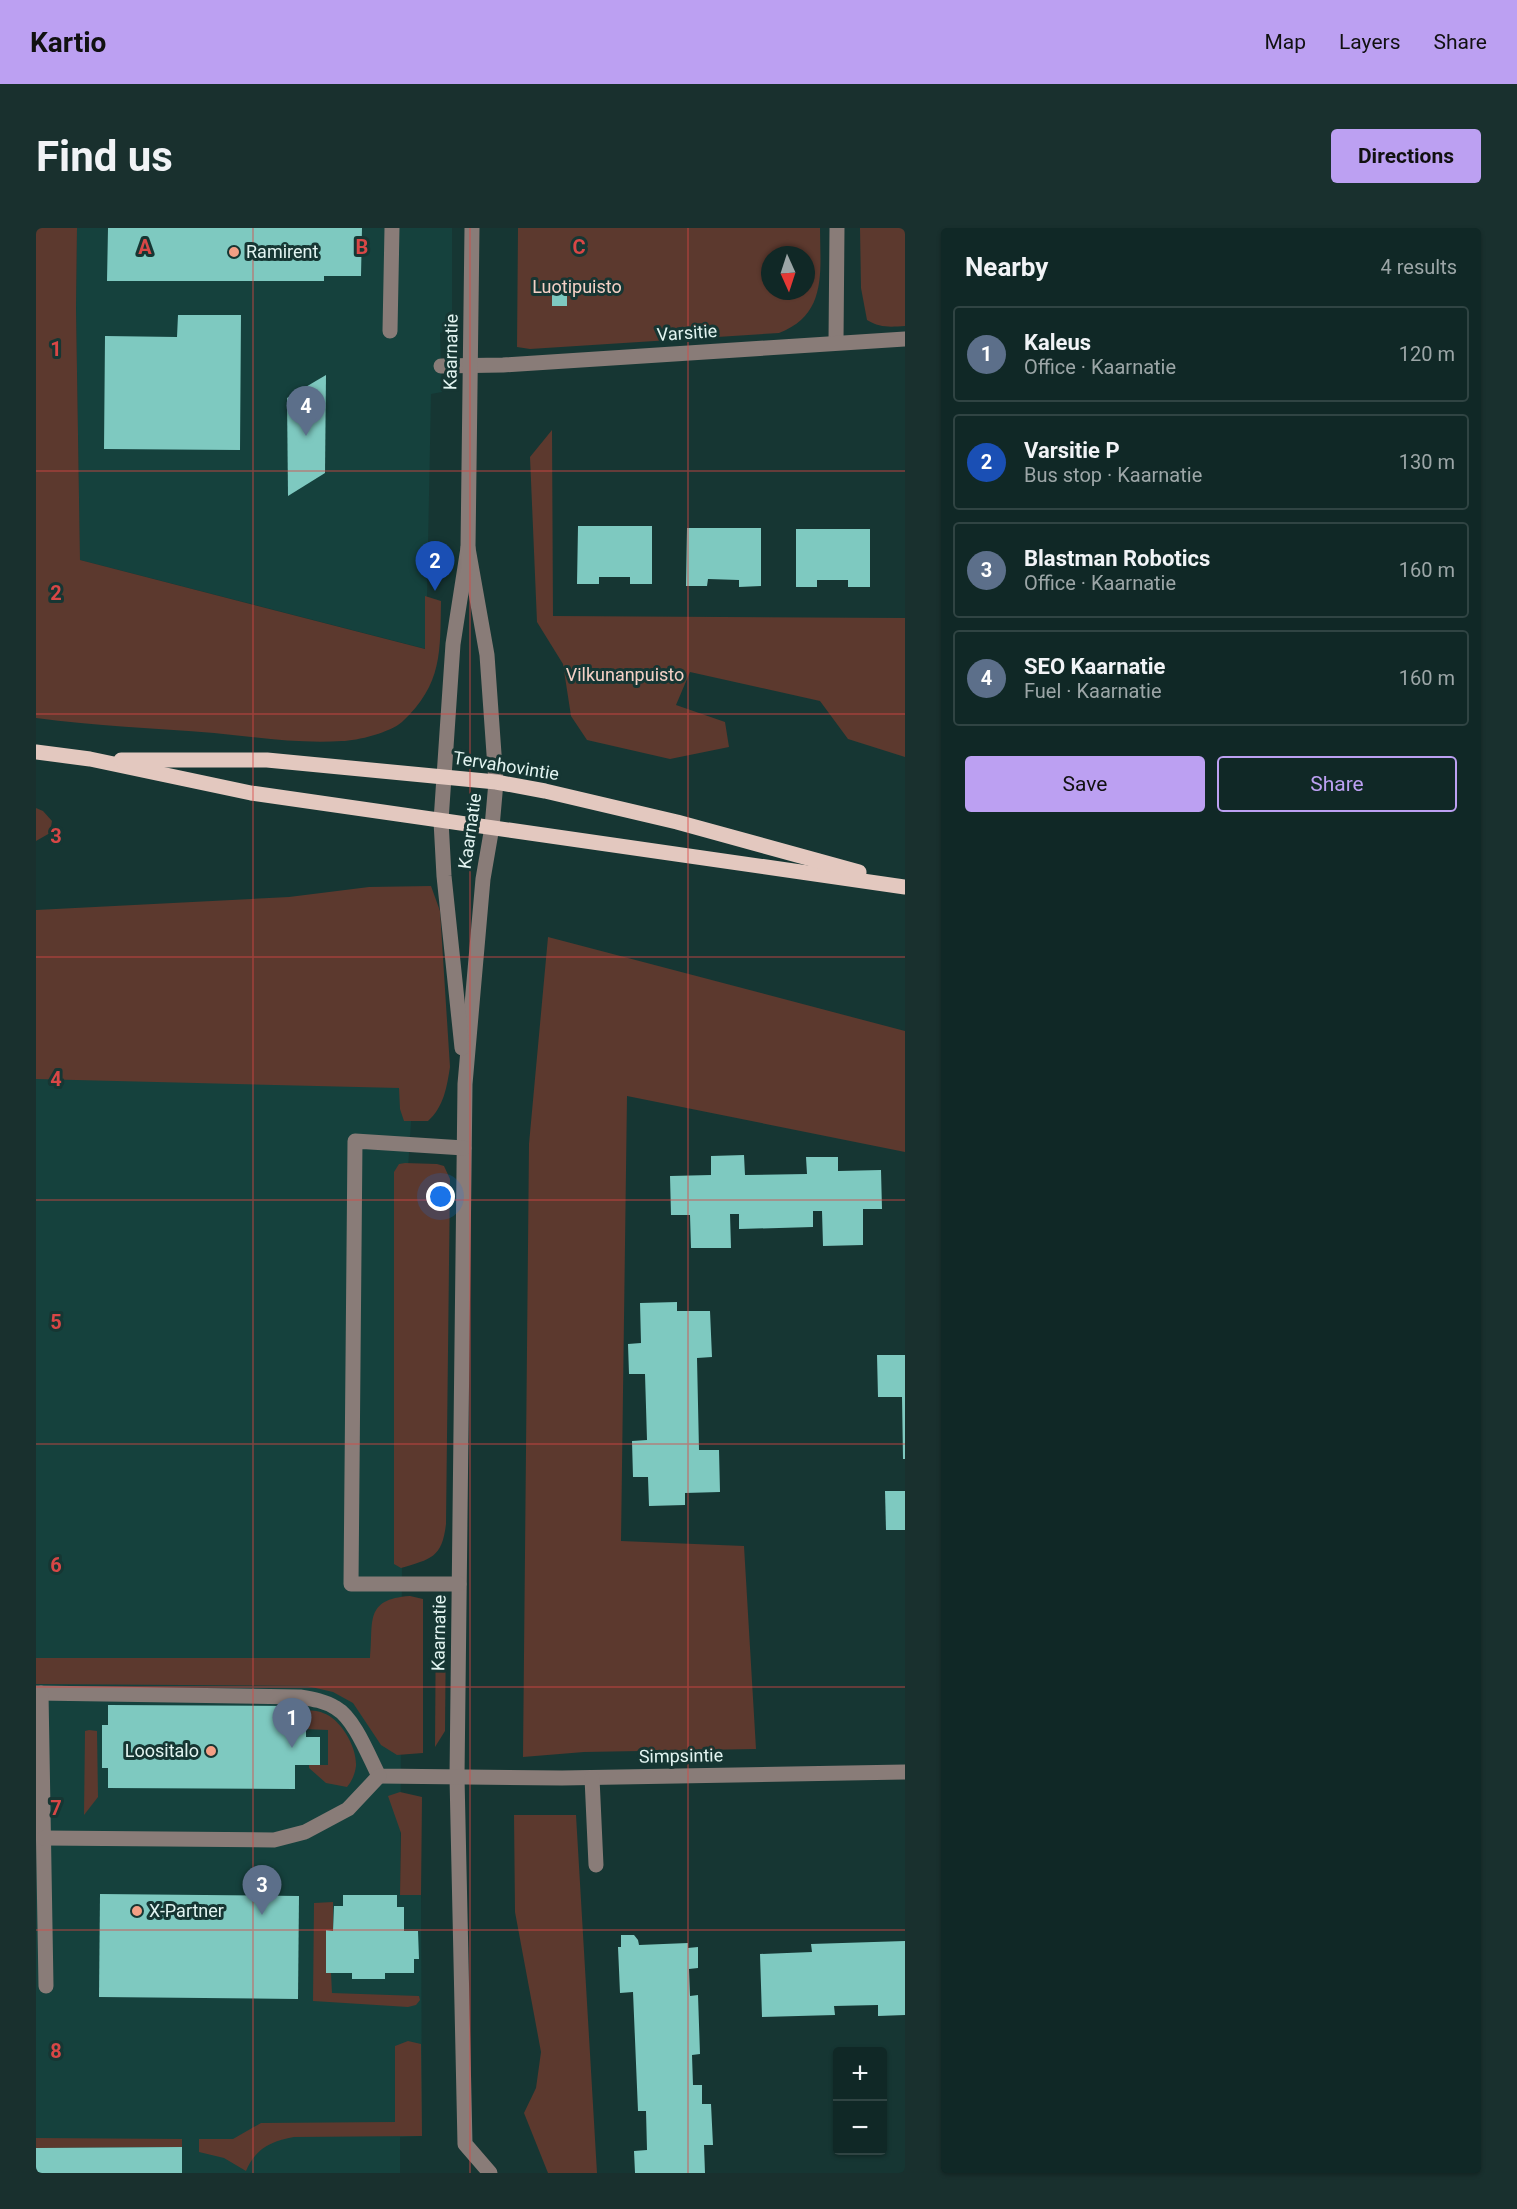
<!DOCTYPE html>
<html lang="en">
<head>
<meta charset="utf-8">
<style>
  body { margin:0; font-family:Roboto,sans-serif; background:#19302e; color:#f1f3f6 }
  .controls { position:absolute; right:18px; bottom:18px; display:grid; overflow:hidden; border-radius:6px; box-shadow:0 2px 4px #0004 }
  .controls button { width:54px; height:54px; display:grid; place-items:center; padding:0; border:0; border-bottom:2px solid #304443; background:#102826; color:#f1f3f6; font:30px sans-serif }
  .compass { position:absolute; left:725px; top:18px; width:54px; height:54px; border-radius:50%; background:#102826; box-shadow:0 2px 4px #0004; rotate:177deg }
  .you { position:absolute; left:405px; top:969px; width:21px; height:21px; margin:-15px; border:4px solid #fff; border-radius:50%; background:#1a73e8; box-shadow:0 0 0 9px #1a73e833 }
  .badge { display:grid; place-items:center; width:39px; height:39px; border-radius:50%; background:#bca0f2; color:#fff; font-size:20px; font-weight:700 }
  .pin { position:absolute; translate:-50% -50px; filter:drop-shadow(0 2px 3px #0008) }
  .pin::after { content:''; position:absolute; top:32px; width:21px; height:18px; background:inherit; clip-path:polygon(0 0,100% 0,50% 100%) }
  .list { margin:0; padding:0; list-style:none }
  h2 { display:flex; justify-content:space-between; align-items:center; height:78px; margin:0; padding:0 24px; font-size:26px }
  h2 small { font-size:20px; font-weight:400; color:#9ca6a7 }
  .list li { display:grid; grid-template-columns:39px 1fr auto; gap:18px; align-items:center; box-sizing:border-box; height:96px; margin:0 12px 12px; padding:0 12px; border:2px solid #304443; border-radius:6px }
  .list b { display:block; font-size:22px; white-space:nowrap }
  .list p { margin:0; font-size:20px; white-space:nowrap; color:#9ca6a7 }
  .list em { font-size:20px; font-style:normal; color:#9ca6a7 }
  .actions { display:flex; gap:12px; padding:18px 24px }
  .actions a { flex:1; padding:14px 0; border:2px solid #bca0f2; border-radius:6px; text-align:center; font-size:21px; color:#bca0f2 }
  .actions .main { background:#bca0f2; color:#111 }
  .map { position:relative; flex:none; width:869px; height:1945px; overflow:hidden; border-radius:6px }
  header { display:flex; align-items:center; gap:36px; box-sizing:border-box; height:84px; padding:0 30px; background:#bca0f2; color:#111 }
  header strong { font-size:28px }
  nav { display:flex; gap:33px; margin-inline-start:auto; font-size:21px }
  .intro { display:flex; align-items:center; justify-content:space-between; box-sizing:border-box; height:144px; padding:0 36px }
  h1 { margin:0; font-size:42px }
  .button { padding:15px 27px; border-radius:6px; background:#bca0f2; color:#111; font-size:21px; font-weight:700 }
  main { display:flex; gap:36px; padding:0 36px }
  aside { flex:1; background:#102826; border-radius:6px; box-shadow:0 2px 4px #0004 }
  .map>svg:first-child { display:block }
  .built { fill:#15413d }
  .green { fill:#5c392e; fill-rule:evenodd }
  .building { fill:#7ec9c0 }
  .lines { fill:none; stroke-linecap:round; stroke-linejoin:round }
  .minor { stroke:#897c78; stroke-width:15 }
  .major { stroke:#e3c8bf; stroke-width:15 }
  .grid { fill:none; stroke:#d84746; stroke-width:1.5; stroke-opacity:0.55 }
  .poi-dot { fill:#f39f85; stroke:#163633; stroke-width:2 }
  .labels { text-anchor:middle; stroke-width:6; stroke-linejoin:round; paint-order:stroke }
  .poi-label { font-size:18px; fill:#e2f4f1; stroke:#163633; text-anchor:start }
  .park-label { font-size:18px; fill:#f4d1c6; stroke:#163633 }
  .street-label { font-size:18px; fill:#e2f4f1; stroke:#163633 }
  .grid-label { font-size:20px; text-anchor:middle; font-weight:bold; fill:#d84746; stroke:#163633; stroke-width:6; stroke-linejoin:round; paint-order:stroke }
</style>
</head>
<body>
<header>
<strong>Kartio</strong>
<nav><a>Map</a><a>Layers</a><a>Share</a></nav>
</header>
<div class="intro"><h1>Find us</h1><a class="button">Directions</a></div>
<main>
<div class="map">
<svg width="869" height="1945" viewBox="0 0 869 1945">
  <rect width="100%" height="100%" fill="#163633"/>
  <!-- built -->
  <g class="built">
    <polygon points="41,0 416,0 416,97 411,103 404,105 406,164 395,166 390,421 44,332 40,80"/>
    <polygon points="0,826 379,831 368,1004 364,1667 385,1667 386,1908 364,1909 364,1945 0,1945"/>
  </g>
  <!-- green -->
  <g class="green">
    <path d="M0 0H41L40 80 44 332 389 421V368L405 373C404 423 407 456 366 494 355 504 321 513 306 513 264 516 220 509 178 505 119 500 59 498 0 490Z"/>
    <path d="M482 0H784C784 42 792 87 743 105L494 121 481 119ZM734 27H770V63H734Z"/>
    <path d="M824 0H869V98C854 99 844 100 831 92L825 60Z"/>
    <polygon points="516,202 517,388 869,390 869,529 812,511 784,473 654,444 640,477 689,494 693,519 634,531 551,512 535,488 527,436 501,394 494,229"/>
    <polygon points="0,580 7,583 16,593 14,605 0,613"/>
    <path d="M395 658 404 683 414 839C411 858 408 879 392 893H368L364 881 363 860 0 851V682L253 669 333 659Z"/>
    <polygon points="512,709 869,803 869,924 591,868 585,1313 708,1318 720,1521 548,1524 487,1529 493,916"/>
    <path d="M369 935 401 936 408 938 414 951 410 1296C406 1330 395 1331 365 1340L358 1336V944L363 936Z"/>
    <path d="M374 1368 387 1371V1525L361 1527 345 1517 317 1475 297 1464 271 1458 0 1456V1430H334C338 1395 327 1371 374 1368Z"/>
    <polygon points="400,1376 408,1384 410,1392 409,1503 399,1519"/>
    <path d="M269 1482C275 1483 281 1482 287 1485 305 1491 321 1519 320 1538 319 1546 316 1553 311 1559L290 1555 273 1540V1537H292V1502L268 1501Z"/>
    <polygon points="53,1502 61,1503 62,1569 48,1587 49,1503"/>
    <polygon points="364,1564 386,1569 385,1667 364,1667 365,1605 352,1568"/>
    <polygon points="478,1587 540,1587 561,1945 512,1945 488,1885 500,1860 505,1824 479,1684"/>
    <polygon points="297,1674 297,1703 290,1703 290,1744 295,1745 296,1765 383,1768 384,1772 380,1777 372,1779 277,1773 278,1675"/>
    <path d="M372 1813 385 1816 386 1908 258 1909C235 1913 219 1921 210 1943L188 1930 163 1924V1911H197L225 1895 359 1894V1818Z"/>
    <polygon points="0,1910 146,1911 146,1919 0,1920"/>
  </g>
  <!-- building -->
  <g class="building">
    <polygon points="72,0 326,0 325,48 288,48 288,53 71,53"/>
    <rect x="516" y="65" width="15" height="13"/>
    <polygon points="142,87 205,87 204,222 68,221 69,108 141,109"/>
    <polygon points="290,147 289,245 252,268 251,170"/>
    <polygon points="542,298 616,298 616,356 594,356 594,349 563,349 563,356 541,356"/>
    <polygon points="651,300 725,300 725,358 703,359 703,352 672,351 671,358 650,358"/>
    <polygon points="760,301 834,301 834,359 812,359 812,352 781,352 781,359 760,359"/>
    <polygon points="708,927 709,947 771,946 770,929 802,929 802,943 845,942 846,981 827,981 827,1017 787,1018 786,983 777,983 777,999 703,1001 703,986 694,986 695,1020 655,1020 654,987 635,987 634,948 675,947 675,928"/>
    <polygon points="641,1074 641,1083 674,1083 676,1129 661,1130 663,1222 683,1222 684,1264 649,1265 649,1277 613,1278 612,1249 597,1249 596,1213 611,1212 609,1146 593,1146 592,1116 605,1115 604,1075"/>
    <polygon points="841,1127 869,1127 869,1231 867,1231 866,1169 842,1169"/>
    <polygon points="849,1263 869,1263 869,1302 850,1302"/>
    <polygon points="72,1477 260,1478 260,1501 270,1501 270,1509 284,1509 284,1537 259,1537 259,1561 72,1560 72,1540 66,1540 66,1497 72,1497"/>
    <polygon points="64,1666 263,1668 262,1771 63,1769"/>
    <polygon points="307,1667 361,1667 361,1679 368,1679 368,1703 382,1703 383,1731 378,1731 378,1745 349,1745 349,1751 316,1751 316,1745 290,1745 290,1702 297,1703 298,1678 307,1678"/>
    <polygon points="585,1707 598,1707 602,1712 603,1717 652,1715 652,1720 662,1719 662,1740 653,1741 654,1768 662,1767 664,1826 656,1827 657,1857 666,1857 666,1876 675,1876 677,1917 668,1917 669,1945 599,1945 598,1923 611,1922 610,1883 602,1883 597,1764 584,1765 582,1719 585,1719"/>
    <polygon points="869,1713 869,1787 842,1788 842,1777 798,1778 799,1787 726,1789 724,1726 776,1724 775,1716"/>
    <polygon points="146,1919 146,1945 0,1945 0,1920"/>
  </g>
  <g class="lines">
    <!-- minor -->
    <g class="minor">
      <polyline points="354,103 356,0"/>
      <polyline points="800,114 801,0"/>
      <polyline points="405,138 467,137 869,111"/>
      <polyline points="432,320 451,427 460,554 456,599 447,651 429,856 421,1549 429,1916 454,1945"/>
      <polyline points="426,820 408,648 405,593 417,416 432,320 436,0"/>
      <polyline points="423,1356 315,1356 319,913 428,920"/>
      <path d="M0 1465 264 1469C277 1471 289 1473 300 1480 319 1491 333 1529 343 1548L526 1550 869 1544"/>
      <polyline points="5,1465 10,1758"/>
      <polyline points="556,1550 560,1637"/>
      <polyline points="8,1610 238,1612 269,1604 312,1581 343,1548"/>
    </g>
    <!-- major -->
    <g class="major">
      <polyline points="0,524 54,531 215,565 869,659"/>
      <polyline points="85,532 231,532 460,554 509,563 641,594 823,644"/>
    </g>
  </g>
  <!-- grid -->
  <path class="grid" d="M217 0V1945M434 0V1945M652 0V1945M0 243H869M0 486H869M0 729H869M0 972H869M0 1216H869M0 1459H869M0 1702H869"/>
  <!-- markers -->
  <g class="poi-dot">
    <circle cx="198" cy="24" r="6"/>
    <circle cx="175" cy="1523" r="6"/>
    <circle cx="101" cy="1683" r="6"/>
  </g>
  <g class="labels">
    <!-- poi labels -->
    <g class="poi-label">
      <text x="210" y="30">Ramirent</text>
      <text x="163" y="1529" text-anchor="end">Loositalo</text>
      <text x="113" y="1689">X-Partner</text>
    </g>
    <!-- park labels -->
    <g class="park-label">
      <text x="541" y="65">Luotipuisto</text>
      <text x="589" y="453">Vilkunanpuisto</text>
    </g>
    <!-- street labels -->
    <g class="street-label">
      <text transform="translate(651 105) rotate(-4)" y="6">Varsitie</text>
      <text transform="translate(415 124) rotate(-89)" y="6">Kaarnatie</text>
      <text transform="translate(470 538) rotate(9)" y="6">Tervahovintie</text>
      <text transform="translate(434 603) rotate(-82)" y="6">Kaarnatie</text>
      <text transform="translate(403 1405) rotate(-89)" y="6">Kaarnatie</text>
      <text transform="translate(645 1528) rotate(-1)" y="6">Simpsintie</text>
    </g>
  </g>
  <g class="grid-label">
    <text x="109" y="26">A</text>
    <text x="326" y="26">B</text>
    <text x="543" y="26">C</text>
    <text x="20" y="128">1</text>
    <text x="20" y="372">2</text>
    <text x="20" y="615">3</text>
    <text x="20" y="858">4</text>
    <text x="20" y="1101">5</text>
    <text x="20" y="1344">6</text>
    <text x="20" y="1587">7</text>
    <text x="20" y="1830">8</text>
  </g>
</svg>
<div class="controls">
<button>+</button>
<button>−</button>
</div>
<svg class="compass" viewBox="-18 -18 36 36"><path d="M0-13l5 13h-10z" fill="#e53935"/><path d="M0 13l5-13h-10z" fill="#9ca6a7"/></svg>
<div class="you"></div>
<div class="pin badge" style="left:256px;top:1520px;background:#5c6f8a">1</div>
<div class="pin badge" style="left:399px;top:363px;background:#1a4fb4">2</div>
<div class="pin badge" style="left:226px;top:1687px;background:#5c6f8a">3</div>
<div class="pin badge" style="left:270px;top:208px;background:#5c6f8a">4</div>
</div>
<aside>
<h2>Nearby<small>4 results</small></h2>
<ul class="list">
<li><span class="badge" style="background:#5c6f8a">1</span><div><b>Kaleus</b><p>Office · Kaarnatie</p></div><em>120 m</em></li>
<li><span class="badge" style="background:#1a4fb4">2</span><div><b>Varsitie P</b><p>Bus stop · Kaarnatie</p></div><em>130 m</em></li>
<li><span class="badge" style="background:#5c6f8a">3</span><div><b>Blastman Robotics</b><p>Office · Kaarnatie</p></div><em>160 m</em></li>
<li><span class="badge" style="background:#5c6f8a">4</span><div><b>SEO Kaarnatie</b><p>Fuel · Kaarnatie</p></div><em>160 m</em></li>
</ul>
<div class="actions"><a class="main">Save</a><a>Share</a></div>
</aside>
</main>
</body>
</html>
